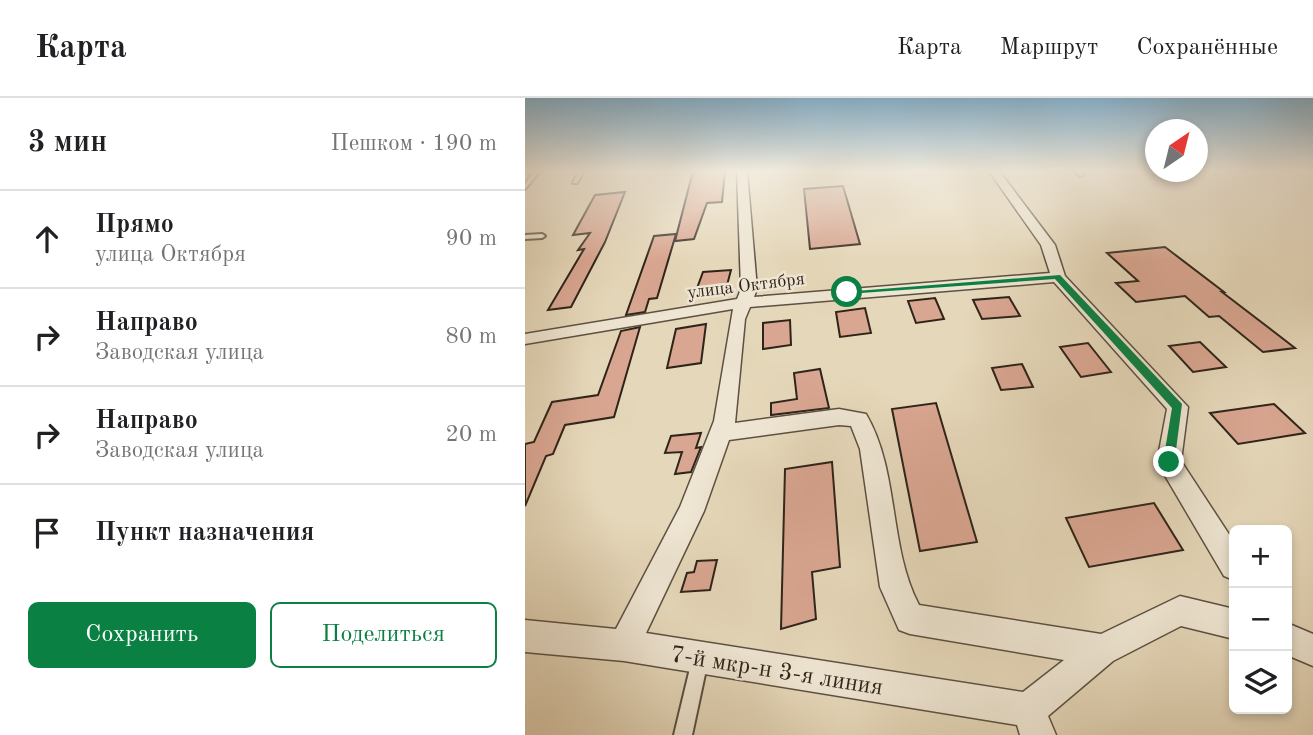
<!DOCTYPE html>
<html lang="ru">
<head>
<meta charset="utf-8">
<style>
  body { margin:0; font-family:"Old Standard TT",serif; background:#f2f2f2; color:#202124 }
  .controls { position:absolute; right:21px; bottom:21px; display:grid; overflow:hidden; border-radius:10px; box-shadow:0 4px 10px #0003 }
  .controls button { width:63px; height:63px; display:grid; place-items:center; padding:0; border:0; border-bottom:2px solid #e0e0e0; background:#fff; color:#202124; font:35px sans-serif }
  .compass { position:absolute; left:620px; top:21px; width:63px; height:63px; border-radius:50%; background:#fff; box-shadow:0 4px 10px #0003; rotate:35deg }
  .stop { position:absolute; width:21px; height:21px; margin:-16px; border:5px solid #0b8043; border-radius:50%; background:#fff }
  .stop.end { background:#0b8043; border-color:#fff; box-shadow:0 2px 7px #0008 }
  .list { margin:0; padding:0; list-style:none }
  h2 { display:flex; justify-content:space-between; align-items:center; height:91px; margin:0; padding:0 28px; font-size:30px }
  h2 small { font-size:23px; font-weight:400; color:#757577 }
  .list li { display:grid; grid-template-columns:46px 1fr auto; gap:21px; align-items:center; box-sizing:border-box; height:98px; padding:0 28px; border-top:2px solid #e0e0e0 }
  .list b { display:block; font-size:26px; white-space:nowrap }
  .list p { margin:0; font-size:23px; white-space:nowrap; color:#757577 }
  .list em { font-size:23px; font-style:normal; color:#757577 }
  .actions { display:flex; gap:14px; padding:21px 28px }
  .actions a { flex:1; padding:16px 0; border:2px solid #0b8043; border-radius:10px; text-align:center; font-size:24px; color:#0b8043 }
  .actions .main { background:#0b8043; color:#fff }
  .icon { flex:none; width:38px; height:38px; fill:none; stroke:currentColor; stroke-width:2; stroke-linecap:round; stroke-linejoin:round }
  .map { position:relative; flex:none; width:788px; height:637px; overflow:hidden }
  header { display:flex; align-items:center; gap:42px; box-sizing:border-box; height:98px; padding:0 35px; background:#fff; border-bottom:2px solid #e0e0e0 }
  header strong { font-size:33px }
  nav { display:flex; gap:38px; margin-inline-start:auto; font-size:24px }
  main { display:flex }
  aside { flex:1; background:#fff }
  .map>svg:first-child { display:block }
  .building { fill:#d9a691; stroke:#2f241a; stroke-width:2 }
  .lines { fill:none; stroke-linecap:round; stroke-linejoin:round }
  .lane-casing { stroke:#5c5142; stroke-width:4 }
  .street-casing { stroke:#5c5142; stroke-width:3 }
  .lane { fill:#eee5d2; fill-rule:evenodd }
  .street { fill:#eee5d2; fill-rule:evenodd }
  .route { fill:#0b8043 }
  .labels { text-anchor:middle; stroke-width:5; stroke-linejoin:round; paint-order:stroke }
  .far-street-label { font-size:18px; fill:#2f241a; stroke:#eee5d2 }
  .near-street-label { font-size:24px; fill:#2f241a; stroke:#eee5d2 }
</style>
</head>
<body>
<header>
<strong>Карта</strong>
<nav><a>Карта</a><a>Маршрут</a><a>Сохранённые</a></nav>
</header>
<main>
<aside>
<h2>3 мин<small>Пешком · 190 m</small></h2>
<ul class="list">
<li><svg class="icon" aria-label="ahead" viewBox="0 0 24 24"><path d="M12 20V5M6 11l6-6 6 6"/></svg><div><b>Прямо</b><p>улица Октября</p></div><em>90 m</em></li>
<li><svg class="icon" aria-label="right" viewBox="0 0 24 24"><path d="M7 20v-9h11M14 6l5 5-5 5"/></svg><div><b>Направо</b><p>Заводская улица</p></div><em>80 m</em></li>
<li><svg class="icon" aria-label="right" viewBox="0 0 24 24"><path d="M7 20v-9h11M14 6l5 5-5 5"/></svg><div><b>Направо</b><p>Заводская улица</p></div><em>20 m</em></li>
<li><svg class="icon" aria-label="arrive" viewBox="0 0 24 24"><path d="M6 21V4h12l-3 4 3 4H6"/></svg><div><b>Пункт назначения</b></div></li>
</ul>
<div class="actions"><a class="main">Сохранить</a><a>Поделиться</a></div>
</aside>
<div class="map">
<svg width="788" height="637" viewBox="0 0 788 637">
  <rect width="100%" height="100%" fill="#e5d7b9"/>
  <filter id="stains"><feTurbulence type="fractalNoise" baseFrequency=".00286" numOctaves="4"/><feColorMatrix values="0 0 0 0 .2 0 0 0 0 .09 0 0 0 0 .02 0 0 0 .5 -.17"/></filter>
  <radialGradient id="worn" r=".72"><stop offset=".6" stop-color="#630" stop-opacity="0"/><stop offset="1" stop-color="#630" stop-opacity=".3"/></radialGradient>
  <!-- building -->
  <g class="building">
    <polygon points="168,73 200,73 197,104 182,105 169,141 150,143"/>
    <polygon points="318,88 335,146 285,151 279,91"/>
    <polygon points="100,94 80,144 46,209 23,212 59,151 53,152 65,135 48,137 70,97"/>
    <polygon points="151,136 132,200 124,201 120,214 101,217 129,138"/>
    <polygon points="640,149 699,194 697,194 770,250 738,254 694,218 684,219 660,198 611,204 591,185 613,183 582,155"/>
    <polygon points="206,172 201,191 171,193 178,174"/>
    <polygon points="484,199 495,218 457,221 448,202"/>
    <polygon points="410,200 419,221 391,225 383,203"/>
    <polygon points="340,210 346,235 315,239 311,214"/>
    <polygon points="265,222 266,247 238,251 238,225"/>
    <polygon points="181,226 176,265 142,270 151,231"/>
    <polygon points="115,229 89,319 40,327 28,356 21,358 0,408 0,346 9,344 27,304 73,297 96,233"/>
    <polygon points="675,244 701,269 668,274 644,248"/>
    <polygon points="563,245 586,274 556,279 535,249"/>
    <polygon points="497,266 508,289 476,292 467,270"/>
    <polygon points="295,271 304,310 246,317 246,305 272,301 269,275"/>
    <polygon points="411,305 452,444 395,453 367,311"/>
    <polygon points="749,306 780,335 713,346 685,315"/>
    <polygon points="176,335 171,350 176,349 166,374 150,376 157,354 140,355 146,338"/>
    <polygon points="307,364 315,469 287,474 291,521 256,531 260,371"/>
    <polygon points="629,405 658,452 564,469 541,420"/>
    <polygon points="192,462 185,492 156,494 162,475 169,474 172,463"/>
  </g>
  <g class="lines">
    <defs>
      <g id="lane">
        <polygon points="10,73 15,73 0,91 0,86"/>
        <polygon points="54,73 59,73 52,85 48,85"/>
        <polygon points="550,73 555,73 559,77 555,78"/>
        <polygon points="0,137 17,136 20,138 17,140 0,141"/>
        <polygon points="175,554 181,556 183,562 167,637 149,637 167,562 169,556"/>
      </g>
      <g id="street">
        <path d="M212 73H222L232 191 229 199 525 175 516 147 464 73H474L530 147 540 178 663 309 656 363 709 444V482L699 478 632 364 642 311 529 184 225 209 220 221 210 325 314 311 341 316C375 374 363 448 394 507L576 536 655 498 709 511V541L656 528 588 563 523 618 531 637H495L492 627 99 563 0 554V522L91 531 155 409 189 323 208 211 0 246V236L212 201 216 191ZM314 327 326 328 335 351 355 489 374 532 385 536 539 562 498 594 121 535 179 413 204 342Z"/>
        <polygon points="762,525 788,536 788,568 762,557"/>
      </g>
    </defs>
    <!-- lane casing -->
    <use href="#lane" class="lane-casing"/>
    <!-- street casing -->
    <use href="#street" class="street-casing"/>
    <!-- lane -->
    <use href="#lane" class="lane"/>
    <!-- street -->
    <use href="#street" class="street"/>
  </g>
  <!-- sky -->
  <linearGradient id="sky" x2="0" y2="1"><stop stop-color="#88b6d4"/><stop offset="0.45" stop-color="#f3ede0"/><stop offset="1" stop-color="#f3ede0" stop-opacity="0"/></linearGradient>
  <rect width="788" height="162" fill="url(#sky)"/>
  <!-- route -->
  <polygon class="route" points="535,177 657,306 649,367 644,369 638,364 647,310 530,181 322,196 318,194"/>
  <g class="labels">
    <!-- far-street labels -->
    <g class="far-street-label">
      <text transform="translate(221 187) rotate(-7)" y="6">улица Октября</text>
    </g>
    <!-- near-street labels -->
    <g class="near-street-label">
      <text transform="translate(252 572) rotate(9)" y="8">7-й мкр-н 3-я линия</text>
    </g>
  </g>
  <rect width="100%" height="100%" filter="url(#stains)"/>
  <rect width="100%" height="100%" fill="url(#worn)"/>
</svg>
<div class="controls">
<button>+</button>
<button>−</button>
<button><svg class="icon" aria-label="layers" viewBox="0 0 24 24"><path d="M12 4l9 5-9 5-9-5zM3 14l9 5 9-5"/></svg></button>
</div>
<svg class="compass" viewBox="-18 -18 36 36"><path d="M0-13l5 13h-10z" fill="#e53935"/><path d="M0 13l5-13h-10z" fill="#757577"/></svg>
<div class="stop" style="left:322px;top:194px"></div>
<div class="stop end" style="left:644px;top:364px"></div>
</div>
</main>
</body>
</html>
